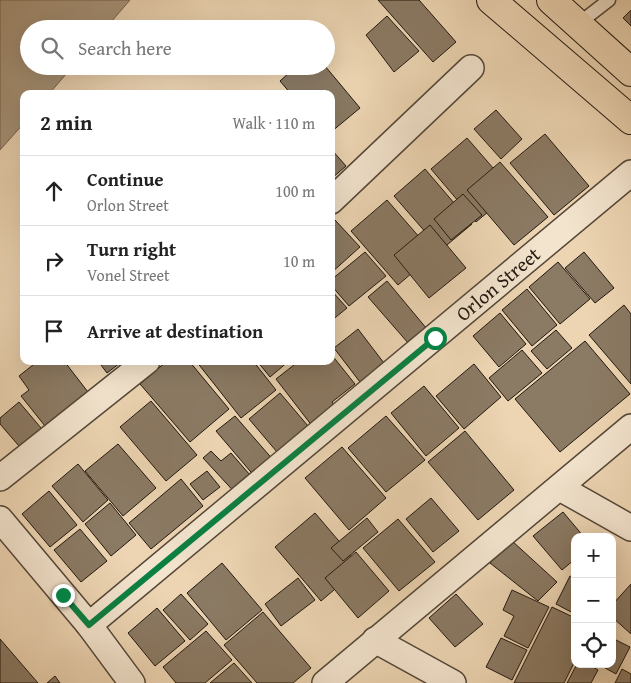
<!DOCTYPE html>
<html lang="en">
<head>
<meta charset="utf-8">
<style>
  body { margin:0; font-family:"Gentium Book Plus",serif; background:#f2f2f2; color:#222 }
  .controls { position:absolute; right:15px; bottom:15px; display:grid; overflow:hidden; border-radius:10px; box-shadow:0 5px 20px #0002 }
  .controls button { width:45px; height:45px; display:grid; place-items:center; padding:0; border:0; border-bottom:1px solid #e0e0e0; background:#fff; color:#222; font:25px sans-serif }
  .stop { position:absolute; width:15px; height:15px; margin:-11px; border:4px solid #0b8043; border-radius:50%; background:#fff }
  .stop.end { background:#0b8043; border-color:#fff; box-shadow:0 1px 5px #0008 }
  .list { margin:0; padding:0; list-style:none }
  h2 { display:flex; justify-content:space-between; align-items:center; height:65px; margin:0; padding:0 20px; font-size:21px }
  h2 small { font-size:16px; font-weight:400; color:#767676 }
  .list li { display:grid; grid-template-columns:32px 1fr auto; gap:15px; align-items:center; box-sizing:border-box; height:70px; padding:0 20px; border-top:1px solid #e0e0e0 }
  .list b { display:block; font-size:19px; white-space:nowrap }
  .list p { margin:0; font-size:16px; white-space:nowrap; color:#767676 }
  .list em { font-size:16px; font-style:normal; color:#767676 }
  .icon { flex:none; width:28px; height:28px; fill:none; stroke:currentColor; stroke-width:2; stroke-linecap:round; stroke-linejoin:round }
  .map { position:relative; flex:none; width:631px; height:683px; overflow:hidden }
  .search { position:absolute; background:#fff; box-shadow:0 5px 20px #0002; left:20px; top:20px; width:315px; height:55px; display:flex; align-items:center; gap:12px; box-sizing:border-box; padding:0 18px; border-radius:28px; color:#767676; font-size:19px }
  .panel { position:absolute; background:#fff; box-shadow:0 5px 20px #0002; left:20px; top:90px; width:315px; height:275px; border-radius:10px }
  .map>svg:first-child { display:block }
  .water { fill:#a8957b; stroke:#726350 }
  .building { fill:#8b7a64; stroke:#21180f }
  .lines { fill:none; stroke-linecap:round; stroke-linejoin:round }
  .lane-casing { stroke:#544738; stroke-width:15 }
  .street-casing { stroke:#544738; stroke-width:28 }
  .primary-casing { stroke:#21180f; stroke-width:30 }
  .lane { stroke:#f3e4ce; stroke-width:12 }
  .street { stroke:#f3e4ce; stroke-width:25 }
  .primary { stroke:#edd5b3; stroke-width:28 }
  .route { stroke:#0b8043; stroke-width:6 }
  .labels { text-anchor:middle; stroke-width:4.5; stroke-linejoin:round; paint-order:stroke }
  .street-label { font-size:20px; fill:#21180f; stroke:#f3e4ce }
</style>
</head>
<body>
<div class="map">
<svg width="631" height="683" viewBox="0 0 631 683">
  <rect width="100%" height="100%" fill="#edd5b3"/>
  <filter id="stains"><feTurbulence type="fractalNoise" baseFrequency=".004" numOctaves="4"/><feColorMatrix values="0 0 0 0 .2 0 0 0 0 .09 0 0 0 0 .02 0 0 0 .5 -.17"/></filter>
  <radialGradient id="worn" r=".72"><stop offset=".6" stop-color="#630" stop-opacity="0"/><stop offset="1" stop-color="#630" stop-opacity=".3"/></radialGradient>
  <!-- water -->
  <polygon class="water" points="0,0 130,0 105,29 29,29 29,66 73,66 49,94 24,94 24,123 0,150"/>
  <!-- building -->
  <g class="building">
    <polygon points="378,0 419,0 456,42 433,62"/>
    <polygon points="631,10 631,26 623,18"/>
    <polygon points="387,16 419,51 394,72 366,35"/>
    <polygon points="297,66 325,66 360,108 331,132 331,94 291,94 280,81"/>
    <polygon points="496,110 522,139 501,159 474,129"/>
    <polygon points="545,134 589,186 554,215 510,163"/>
    <polygon points="467,138 513,191 476,222 431,169"/>
    <polygon points="331,149 346,166 331,179"/>
    <polygon points="500,162 548,217 514,245 467,190"/>
    <polygon points="425,169 472,224 441,250 394,196"/>
    <polygon points="463,194 482,215 451,240 434,219"/>
    <polygon points="387,200 434,254 398,285 351,231"/>
    <polygon points="335,220 360,247 331,273 331,224"/>
    <polygon points="430,225 466,268 429,298 394,255"/>
    <polygon points="365,252 386,276 349,306 331,285 331,280"/>
    <polygon points="584,252 614,288 595,303 565,268"/>
    <polygon points="558,262 590,299 560,324 529,287"/>
    <polygon points="387,281 427,329 409,344 368,297"/>
    <polygon points="527,289 557,325 532,346 502,310"/>
    <polygon points="331,290 347,308 331,321"/>
    <polygon points="624,305 631,314 631,384 589,335"/>
    <polygon points="500,313 526,344 499,367 473,336"/>
    <polygon points="358,329 387,367 363,386 334,348"/>
    <polygon points="556,330 572,348 547,369 531,351"/>
    <polygon points="585,341 630,394 560,452 515,399"/>
    <polygon points="522,350 542,373 508,401 489,378"/>
    <polygon points="331,354 355,384 332,402 340,413 316,431 276,379 299,361 331,361"/>
    <polygon points="38,361 64,361 88,392 80,398 84,403 59,423 56,417 45,426 21,396 29,390 19,376"/>
    <polygon points="98,361 119,361 120,363 107,373"/>
    <polygon points="167,361 189,361 229,409 190,442 140,384"/>
    <polygon points="196,361 253,361 276,390 241,418"/>
    <polygon points="257,361 289,361 270,377"/>
    <polygon points="474,364 501,397 464,429 436,396"/>
    <polygon points="424,386 459,428 426,456 391,413"/>
    <polygon points="280,393 314,433 283,459 249,419"/>
    <polygon points="151,401 197,455 166,481 120,427"/>
    <polygon points="19,402 47,435 25,453 0,424 0,418"/>
    <polygon points="235,416 275,462 256,478 216,431"/>
    <polygon points="386,416 425,460 386,492 348,448"/>
    <polygon points="465,431 514,490 478,520 428,462"/>
    <polygon points="118,444 156,488 123,516 85,471"/>
    <polygon points="342,447 386,498 349,530 305,478"/>
    <polygon points="211,451 221,461 231,453 256,482 239,497 203,458"/>
    <polygon points="78,464 108,500 83,522 52,486"/>
    <polygon points="207,471 220,487 203,500 190,484"/>
    <polygon points="181,479 203,506 151,549 129,523"/>
    <polygon points="49,491 77,525 50,547 22,514"/>
    <polygon points="431,498 459,531 433,552 406,519"/>
    <polygon points="110,503 136,535 111,556 85,524"/>
    <polygon points="563,512 584,537 575,537 575,559 562,570 533,536"/>
    <polygon points="315,513 361,567 321,601 275,547"/>
    <polygon points="367,518 378,532 343,561 331,548"/>
    <polygon points="398,519 435,562 399,591 363,548"/>
    <polygon points="80,529 107,561 81,582 54,550"/>
    <polygon points="511,540 557,582 538,601 490,563"/>
    <polygon points="356,552 389,591 358,618 325,578"/>
    <polygon points="222,563 262,610 226,640 187,593"/>
    <polygon points="570,576 575,578 575,614 556,604"/>
    <polygon points="298,578 315,600 281,626 265,604"/>
    <polygon points="631,584 631,634 612,617 612,605"/>
    <polygon points="512,590 549,607 528,648 504,636 514,616 503,610"/>
    <polygon points="181,594 208,624 190,640 163,610"/>
    <polygon points="456,594 483,624 455,647 429,618"/>
    <polygon points="552,607 575,618 575,661 564,683 514,683"/>
    <polygon points="157,608 185,641 155,666 128,633"/>
    <polygon points="263,612 311,668 293,683 257,683 224,645"/>
    <polygon points="206,631 232,660 205,683 176,683 163,667"/>
    <polygon points="501,638 527,650 512,680 486,667"/>
    <polygon points="612,638 630,647 616,674 598,664 612,664"/>
    <polygon points="0,639 38,683 0,683"/>
    <polygon points="234,663 252,683 210,683"/>
    <polygon points="577,664 588,664 598,670 591,683 567,683"/>
    <polygon points="622,669 631,674 631,683 615,683"/>
    <polygon points="55,676 60,683 47,683"/>
  </g>
  <g class="lines">
    <defs>
      <polyline id="lane" points="578,24 609,0"/>
      <g id="street">
        <polyline points="331,201 471,68"/>
        <polyline points="0,478 147,361"/>
        <polyline points="560,488 631,528"/>
        <polyline points="0,519 89,625 132,683"/>
        <polyline points="89,625 631,173"/>
        <polyline points="375,640 453,683"/>
        <polyline points="325,683 631,427"/>
      </g>
      <g id="primary">
        <polyline points="491,0 631,120"/>
        <polyline points="551,0 631,72"/>
      </g>
    </defs>
    <!-- lane casing -->
    <use href="#lane" class="lane-casing"/>
    <!-- street casing -->
    <use href="#street" class="street-casing"/>
    <!-- primary casing -->
    <use href="#primary" class="primary-casing"/>
    <!-- lane -->
    <use href="#lane" class="lane"/>
    <!-- street -->
    <use href="#street" class="street"/>
    <!-- primary -->
    <use href="#primary" class="primary"/>
  </g>
  <g class="lines">
    <!-- route -->
    <polyline class="route" points="63,595 89,625 435,338"/>
  </g>
  <g class="labels">
    <!-- street labels -->
    <g class="street-label">
      <text transform="translate(498 284) rotate(-40)" y="7">Orlon Street</text>
    </g>
  </g>
  <rect width="100%" height="100%" filter="url(#stains)"/>
  <rect width="100%" height="100%" fill="url(#worn)"/>
</svg>
<div class="controls">
<button>+</button>
<button>−</button>
<button><svg class="icon" aria-label="locate" viewBox="0 0 24 24"><circle cx="12" cy="12" r="6"/><path d="M12 2v4M12 18v4M2 12h4M18 12h4"/></svg></button>
</div>
<div class="stop" style="left:435px;top:338px"></div>
<div class="stop end" style="left:63px;top:595px"></div>
<div class="search"><svg class="icon" aria-label="search" viewBox="0 0 24 24"><circle cx="10" cy="10" r="6"/><path d="M15 15l6 6"/></svg>Search here</div>
<section class="panel">
<h2>2 min<small>Walk · 110 m</small></h2>
<ul class="list">
<li><svg class="icon" aria-label="ahead" viewBox="0 0 24 24"><path d="M12 20V5M6 11l6-6 6 6"/></svg><div><b>Continue</b><p>Orlon Street</p></div><em>100 m</em></li>
<li><svg class="icon" aria-label="right" viewBox="0 0 24 24"><path d="M7 20v-9h11M14 6l5 5-5 5"/></svg><div><b>Turn right</b><p>Vonel Street</p></div><em>10 m</em></li>
<li><svg class="icon" aria-label="arrive" viewBox="0 0 24 24"><path d="M6 21V4h12l-3 4 3 4H6"/></svg><div><b>Arrive at destination</b></div></li>
</ul>
</section>
</div>
</body>
</html>
